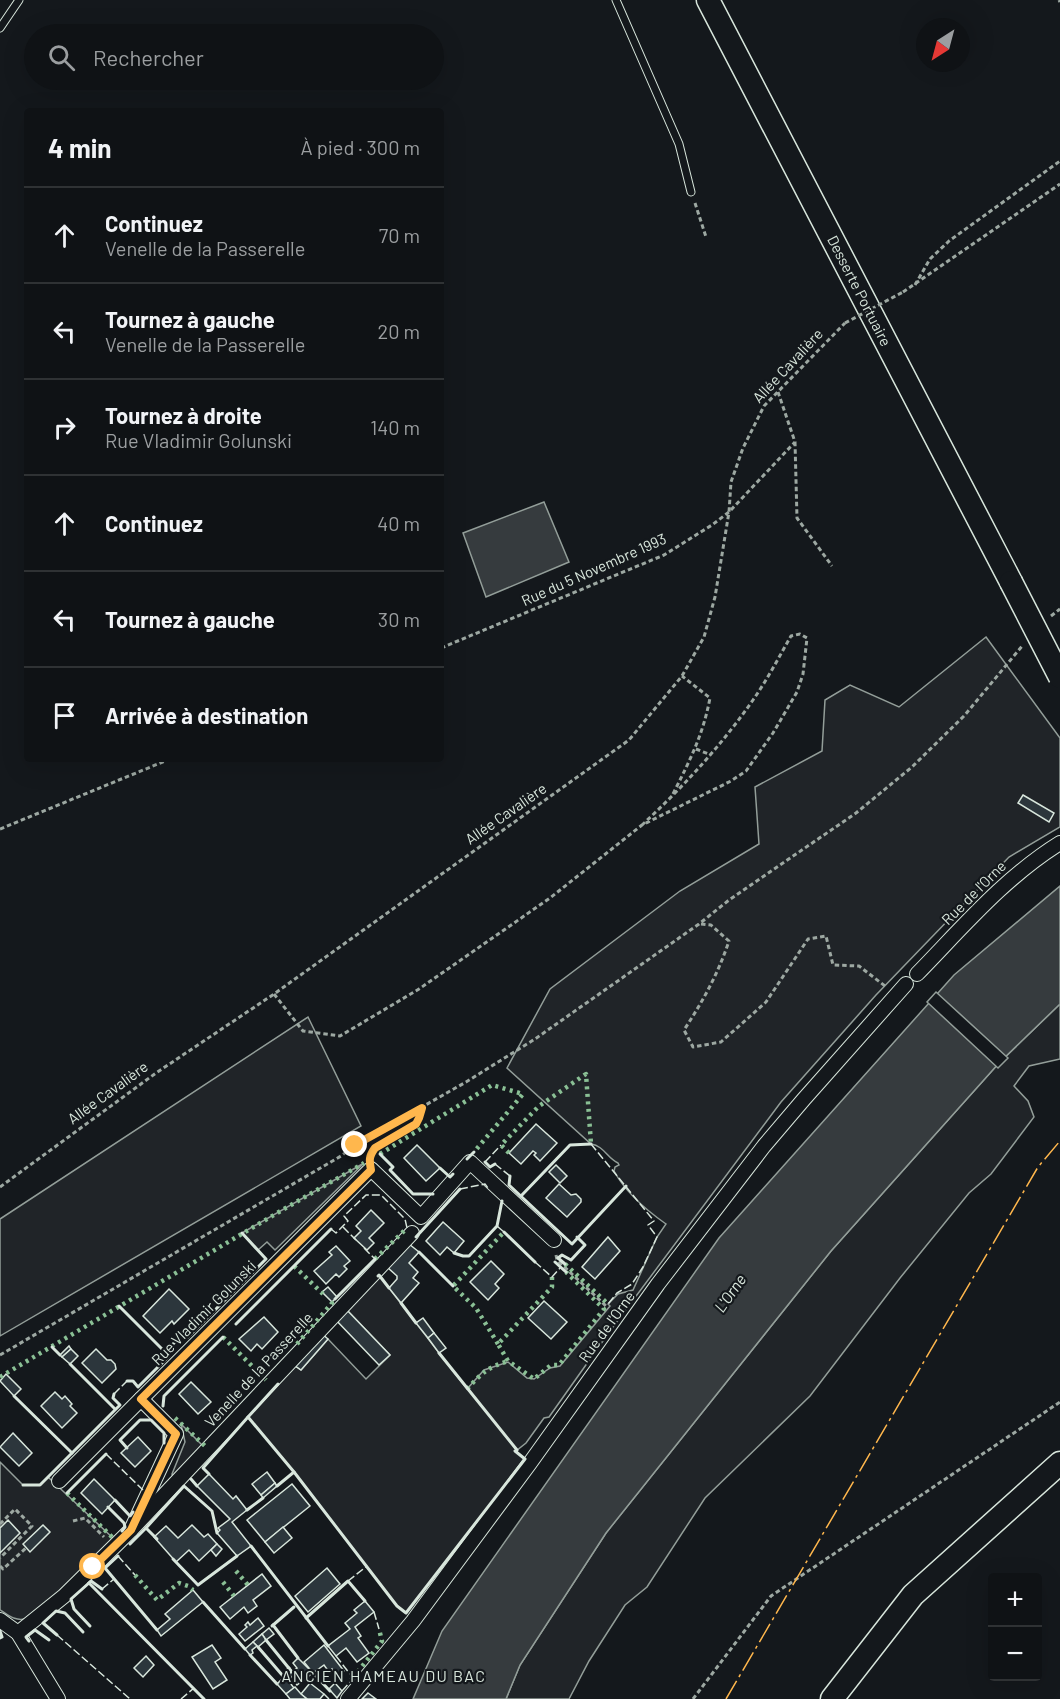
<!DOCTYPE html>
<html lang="fr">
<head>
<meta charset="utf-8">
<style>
  body { margin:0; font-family:Barlow,sans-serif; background:#1d2022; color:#f1f3f6 }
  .controls { position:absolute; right:18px; bottom:18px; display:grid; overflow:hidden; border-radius:6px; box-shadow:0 6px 24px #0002 }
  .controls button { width:54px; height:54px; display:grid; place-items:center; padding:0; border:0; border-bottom:2px solid #2f3234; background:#0f1215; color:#f1f3f6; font:30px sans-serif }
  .compass { position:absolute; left:916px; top:18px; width:54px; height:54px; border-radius:50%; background:#0f1215; box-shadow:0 6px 24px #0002; rotate:216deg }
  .stop { position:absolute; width:18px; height:18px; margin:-14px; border:4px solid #ffb74d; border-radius:50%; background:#fff }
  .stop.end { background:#ffb74d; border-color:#fff; box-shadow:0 2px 6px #0008 }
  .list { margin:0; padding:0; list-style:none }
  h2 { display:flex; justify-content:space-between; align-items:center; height:78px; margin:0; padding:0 24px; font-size:26px }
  h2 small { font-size:20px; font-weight:400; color:#9b9ea0 }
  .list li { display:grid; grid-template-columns:39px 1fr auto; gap:18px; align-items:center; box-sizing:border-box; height:96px; padding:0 24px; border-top:2px solid #2f3234 }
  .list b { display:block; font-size:22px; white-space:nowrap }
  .list p { margin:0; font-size:20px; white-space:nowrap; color:#9b9ea0 }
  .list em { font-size:20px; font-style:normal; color:#9b9ea0 }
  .icon { flex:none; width:33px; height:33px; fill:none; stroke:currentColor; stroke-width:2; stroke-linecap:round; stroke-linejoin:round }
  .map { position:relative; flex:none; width:1060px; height:1699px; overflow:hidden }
  .search { position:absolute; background:#0f1215; box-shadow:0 6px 24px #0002; left:24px; top:24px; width:420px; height:66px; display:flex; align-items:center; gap:15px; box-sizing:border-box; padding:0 21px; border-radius:33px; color:#9b9ea0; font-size:22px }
  .panel { position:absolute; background:#0f1215; box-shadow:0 6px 24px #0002; left:24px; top:108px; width:420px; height:654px; border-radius:6px }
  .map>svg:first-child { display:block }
  .green { fill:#202428; stroke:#939e99; stroke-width:1.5 }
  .water { fill:#363b3e; stroke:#939e99; stroke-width:1.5 }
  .pier { fill:#14181c; stroke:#939e99; stroke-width:1.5 }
  .building { fill:#2c363c; stroke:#d8e6dc; stroke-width:1.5 }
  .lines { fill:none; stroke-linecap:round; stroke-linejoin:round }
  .lane-casing { stroke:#d8e6dc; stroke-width:9 }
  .street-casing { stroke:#d8e6dc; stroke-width:16 }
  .primary-casing { stroke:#d8e6dc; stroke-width:25 }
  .path { stroke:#9da8a2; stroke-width:3; stroke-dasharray:4.5 3; stroke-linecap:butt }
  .lane { stroke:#14181c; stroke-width:7 }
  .street { stroke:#14181c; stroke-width:14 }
  .primary { stroke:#14181c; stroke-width:22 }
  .primary-bridge-casing { stroke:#d8e6dc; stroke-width:25; stroke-linecap:butt }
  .path-bridge { stroke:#9da8a2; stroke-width:3; stroke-dasharray:4.5 3; stroke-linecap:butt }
  .primary-bridge { stroke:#14181c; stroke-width:22 }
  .hedge { stroke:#8ac095; stroke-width:4.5; stroke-dasharray:3 4.5; stroke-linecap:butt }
  .fence { stroke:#d8e6dc; stroke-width:1.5; stroke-dasharray:8 3; stroke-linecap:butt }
  .wall { stroke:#d8e6dc; stroke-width:3 }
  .power { stroke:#ffb74d; stroke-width:1.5; stroke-dasharray:21 4.5 3 4.5; stroke-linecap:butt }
  .route { stroke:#ffb74d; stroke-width:8 }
  .labels { text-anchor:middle; stroke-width:4.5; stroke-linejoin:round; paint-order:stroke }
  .street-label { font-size:15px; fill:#d8e6dc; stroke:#14181c }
  .water-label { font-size:16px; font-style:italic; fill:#d8e6dc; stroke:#14181c }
  .neighbourhood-label { font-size:16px; letter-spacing:1.5px; fill:#d8e6dc; stroke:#14181c }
</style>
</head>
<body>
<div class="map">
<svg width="1060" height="1699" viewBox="0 0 1060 1699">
  <rect width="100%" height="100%" fill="#14181c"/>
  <!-- green -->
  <g class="green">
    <path d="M986 637 1060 738V827L1009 857 876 995 781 1102 610 1331 549 1417 544 1418 526 1443 516 1451 525 1459 406 1613 397 1606 294 1472 248 1417 294 1365 301 1370 328 1339 366 1379 390 1355 345 1308 379 1275 467 1389 484 1370 508 1362 527 1378 534 1379 550 1368 560 1366 610 1306 608 1304 618 1294 633 1290 657 1237 666 1224C646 1210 626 1193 614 1171L615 1167 619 1165 618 1163C607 1158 604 1146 591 1144L507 1068 550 989 680 891 759 844 755 787 822 751 825 700 850 685 899 707Z"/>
    <polygon points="1060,1004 1060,1059 1029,1066 1014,1086 1028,1101 1034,1117 991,1174 969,1193 900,1278 810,1396 705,1498 647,1587 625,1605 589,1661 569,1699 506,1699 520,1665 606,1533 831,1251 999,1063"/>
    <polygon points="308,1017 361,1126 0,1336 0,1219"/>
    <polygon points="364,1163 275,1250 267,1242 258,1250 242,1233"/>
    <polygon points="181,1424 204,1447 173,1478 172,1474 185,1442"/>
    <path d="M0 1462 23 1485H40L48 1477 114 1539 61 1592 25 1619C14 1621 9 1615 0 1610Z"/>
  </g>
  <!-- water -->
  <g class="water">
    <polygon points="544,502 569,562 486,597 463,533"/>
    <polygon points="1060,886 1060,1004 999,1063 831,1251 606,1533 520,1665 506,1699 413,1699 442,1631 719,1238 954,975"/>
  </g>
  <!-- pier -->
  <polygon class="pier" points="936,992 1008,1058 998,1068 927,1002"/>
  <!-- building -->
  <g class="building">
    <polygon points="1023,795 1054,813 1049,822 1018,803"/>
    <polygon points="536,1124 557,1143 540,1161 534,1155 536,1153 533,1151 521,1164 509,1153"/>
    <polygon points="417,1145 440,1168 426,1181 404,1158"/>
    <polygon points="556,1165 567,1176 560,1183 549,1172"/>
    <polygon points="559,1184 571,1195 576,1194 581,1199 581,1202 567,1217 546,1198"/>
    <polygon points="371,1210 384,1223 369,1238 374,1243 367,1250 354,1238 361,1231 356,1226"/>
    <polygon points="443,1222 464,1241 454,1253 447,1247 440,1255 426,1241"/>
    <polygon points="608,1237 620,1251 595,1279 582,1267"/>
    <polygon points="409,1244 419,1252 409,1263 418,1272 413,1278 419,1283 401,1303 389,1288 397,1279 397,1276 387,1267"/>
    <polygon points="336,1246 350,1261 344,1266 347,1269 339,1277 336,1274 326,1284 314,1271 332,1255 329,1252"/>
    <polygon points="491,1261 504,1274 495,1284 499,1288 488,1300 470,1282"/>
    <polygon points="328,1287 337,1297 332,1302 322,1292"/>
    <polygon points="169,1289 189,1309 174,1324 172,1321 160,1333 143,1316"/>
    <polygon points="544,1301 567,1322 551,1339 528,1318"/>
    <polygon points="345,1308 390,1355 379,1365 334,1318"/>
    <polygon points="264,1317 278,1332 262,1349 257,1344 251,1351 239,1339"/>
    <polygon points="423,1318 434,1333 428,1338 416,1323"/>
    <polygon points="321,1333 328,1339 301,1370 294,1365"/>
    <polygon points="434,1333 446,1348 439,1353 428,1338"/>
    <polygon points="69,1346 71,1349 62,1357 60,1355"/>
    <polygon points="71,1349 78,1356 70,1364 62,1357"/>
    <polygon points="96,1349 107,1360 111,1360 115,1364 116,1369 102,1383 82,1363"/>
    <polygon points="6,1374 21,1389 14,1396 0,1381"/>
    <polygon points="191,1382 211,1402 198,1414 179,1394"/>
    <polygon points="55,1392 62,1399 65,1396 72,1404 70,1406 77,1413 62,1428 41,1406"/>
    <polygon points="13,1433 32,1453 19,1466 0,1447"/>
    <polygon points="138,1437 151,1451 135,1467 121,1453"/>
    <polygon points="267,1472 275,1483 261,1495 252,1484"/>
    <polygon points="209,1474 233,1499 236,1496 247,1510 232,1522 251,1546 237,1556 217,1533 220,1530 218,1528 230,1519 197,1486"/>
    <polygon points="94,1479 115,1500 102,1514 81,1493"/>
    <polygon points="275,1483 277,1486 263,1498 261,1495"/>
    <polygon points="292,1484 310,1506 265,1542 247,1520"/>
    <polygon points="8,1520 20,1533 0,1553 0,1528"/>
    <polygon points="43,1525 50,1532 30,1552 23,1544"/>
    <polygon points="192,1525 204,1537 208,1534 217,1544 199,1561 189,1550 176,1562 154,1537 166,1526 178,1538"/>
    <polygon points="283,1527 292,1538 274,1553 265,1542"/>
    <polygon points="217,1544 222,1549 216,1556 211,1550"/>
    <polygon points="327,1568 340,1584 308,1612 295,1596"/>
    <polygon points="262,1574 271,1586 253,1600 257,1606 248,1613 244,1607 230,1619 220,1607"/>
    <polygon points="193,1590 203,1602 161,1636 157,1630 170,1619 165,1614"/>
    <polygon points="365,1601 374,1612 355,1627 361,1636 358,1638 369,1653 357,1662 346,1648 336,1656 328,1646 350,1629 345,1623 357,1613 354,1610"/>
    <polygon points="258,1618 264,1626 245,1641 239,1634 247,1627 245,1625 248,1622 250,1625"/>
    <polygon points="269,1628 274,1634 266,1640 262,1634"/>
    <polygon points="262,1634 266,1640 258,1647 253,1642"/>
    <polygon points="253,1642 257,1646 252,1650 253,1653 250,1655 245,1649"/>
    <polygon points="212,1645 221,1658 215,1662 227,1680 213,1689 192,1657"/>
    <polygon points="324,1645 344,1671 338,1678 332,1669 329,1672 324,1665 313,1673 304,1662"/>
    <polygon points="146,1656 154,1665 143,1677 134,1668"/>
    <polygon points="298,1658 313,1673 297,1685 289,1674 297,1668 293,1663"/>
    <polygon points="285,1676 294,1688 286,1694 277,1684"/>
    <polygon points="310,1683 324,1694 320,1699 307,1699 301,1694"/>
    <polygon points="335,1683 342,1691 337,1698 329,1689"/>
    <polygon points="295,1687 301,1694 307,1699 290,1699 286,1694"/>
    <polygon points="368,1693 376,1699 362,1699"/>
  </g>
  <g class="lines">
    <defs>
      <g id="lane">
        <polyline points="616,0 679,144 691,192"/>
        <polyline points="0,28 19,0"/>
      </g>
      <g id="street">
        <path d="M917 974C962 928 1005 877 1060 843"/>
        <polyline points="59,1481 371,1169 421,1217 470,1162 554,1240"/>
        <polyline points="131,1530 412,1233"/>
        <polyline points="0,1620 18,1633 58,1699"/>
        <polyline points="18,1633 64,1596 131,1530 176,1434 141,1399"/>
        <polyline points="348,1699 413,1621 530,1463 658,1284 764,1146 804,1099 906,984"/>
      </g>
      <g id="primary">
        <polyline points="708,0 1011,582"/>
        <polyline points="832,1699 913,1595 1060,1463"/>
      </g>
    </defs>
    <!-- lane casing -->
    <use href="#lane" class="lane-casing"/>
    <!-- street casing -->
    <use href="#street" class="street-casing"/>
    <!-- primary casing -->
    <use href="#primary" class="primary-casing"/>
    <!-- path -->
    <g class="path">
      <polyline points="1059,0 1060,2"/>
      <polyline points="695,203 706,237"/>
      <polyline points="915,285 930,259 949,241 1060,161"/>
      <polyline points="903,292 1060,184"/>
      <polyline points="778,392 795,442 797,518 832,566"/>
      <polyline points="1051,616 1060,609"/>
      <polyline points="441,648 664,555 712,525 729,512 795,442"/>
      <polyline points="696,749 711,755"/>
      <path d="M673 794C690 760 703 735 710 698L682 676"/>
      <polyline points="0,829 170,759"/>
      <path d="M701 924 711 925 729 941C718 974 703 1001 684 1030L693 1047 721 1042 766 1002 808 939 826 936 833 965 859 966 885 986"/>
      <path d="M274 994 303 1031 340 1036 419 989 550 898 642 825 731 781 746 771 773 733 797 692 803 674 807 638 800 634 791 636C779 657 767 680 753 700 721 746 683 787 642 825"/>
      <polyline points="370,1156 375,1148 415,1124 419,1118 422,1108"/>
      <polyline points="0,1187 156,1073 274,994 629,740 682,676 704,637 715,597 729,512 731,482 743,448 764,406 845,323"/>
      <polyline points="556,1255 557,1260 606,1306"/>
      <polyline points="0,1355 341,1156 355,1145 466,1082 535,1039 699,924 729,900 856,813 912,767 964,716 1023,645"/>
      <polyline points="73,1521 85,1518 104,1537"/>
      <polyline points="0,1524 15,1509 32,1526 0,1558"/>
      <polyline points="0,1566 3,1569 26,1548"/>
      <polyline points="693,1699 771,1596 1060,1402"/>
    </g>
    <!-- lane -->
    <use href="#lane" class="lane"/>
    <!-- street -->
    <use href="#street" class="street"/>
    <!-- primary -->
    <use href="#primary" class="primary"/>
    <defs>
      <polyline id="primary-bridge" points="1011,582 1060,677"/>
    </defs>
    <!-- primary-bridge casing -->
    <use href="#primary-bridge" class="primary-bridge-casing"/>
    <!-- path-bridge -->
    <polyline class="path-bridge" points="845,323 903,292"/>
    <!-- primary-bridge -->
    <use href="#primary-bridge" class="primary-bridge"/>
    <!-- hedge -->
    <g class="hedge">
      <polyline points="509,1153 501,1145 539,1106 586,1074 591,1144"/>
      <polyline points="380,1154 492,1085 523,1094 474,1152"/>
      <polyline points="375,1259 407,1228"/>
      <polyline points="565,1264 608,1304"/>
      <polyline points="294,1266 323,1294"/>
      <polyline points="552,1277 552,1287 498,1344 508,1361 534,1379 551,1365 559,1365 604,1309 566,1272"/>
      <polyline points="223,1337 266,1380"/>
      <polyline points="297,1344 332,1303 329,1300"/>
      <polyline points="498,1344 476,1308 453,1286 504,1232"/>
      <polyline points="0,1377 284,1209 364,1163"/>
      <path d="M467 1389C483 1372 487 1368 508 1361"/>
      <polyline points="175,1418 205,1446"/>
      <polyline points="67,1493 114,1539"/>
      <polyline points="236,1571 248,1585"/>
      <polyline points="135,1575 157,1600 179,1583 188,1586 193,1590"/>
      <polyline points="223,1582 234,1596"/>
      <polyline points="353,1678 382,1641 379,1629"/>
    </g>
    <!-- fence -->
    <g class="fence">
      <polyline points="591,1144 654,1221 648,1225 657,1237 643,1267 632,1284 617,1293 608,1304"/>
      <polyline points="485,1162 501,1145"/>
      <polyline points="495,1164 510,1176"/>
      <polyline points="460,1189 485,1184 488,1188"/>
      <polyline points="497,1226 504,1232"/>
      <polyline points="343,1227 356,1240"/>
      <polyline points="331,1229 336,1233 348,1221 344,1216 366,1195 381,1195 405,1219 407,1228"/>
      <polyline points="364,1248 375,1259"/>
      <polyline points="535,1262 552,1277 561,1267"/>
      <polyline points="114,1394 127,1381"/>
      <polyline points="106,1454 143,1490"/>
      <polyline points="118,1556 135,1575"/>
      <polyline points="348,1581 367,1566"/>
      <polyline points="102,1589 114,1579"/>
      <polyline points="374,1612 379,1629"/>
      <polyline points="57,1635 130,1699"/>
      <polyline points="336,1656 353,1678"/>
      <polyline points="342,1691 352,1680 350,1678"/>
      <polyline points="324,1694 329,1699"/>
      <polyline points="181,1699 194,1688"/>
    </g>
    <!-- wall -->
    <g class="wall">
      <polyline points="380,1154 393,1167 390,1170 413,1194 433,1194"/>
      <polyline points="467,1159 474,1152"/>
      <polyline points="485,1162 490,1167 495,1164"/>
      <polyline points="440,1168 450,1177 453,1174"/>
      <polyline points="510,1176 509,1185 572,1244 626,1186"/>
      <polyline points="521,1196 570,1145 591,1144"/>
      <polyline points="504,1232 535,1262"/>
      <polyline points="416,1237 460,1189"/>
      <polyline points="419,1252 453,1286"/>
      <polyline points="454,1253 463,1256 469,1256 497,1226 502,1201"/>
      <polyline points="558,1258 562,1255 571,1260 585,1245 577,1237"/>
      <polyline points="558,1258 565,1264"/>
      <polyline points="555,1262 566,1272"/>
      <polyline points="378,1276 379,1275 389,1288"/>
      <polyline points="335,1299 375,1259"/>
      <polyline points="401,1303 416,1323"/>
      <polyline points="119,1306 169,1356 138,1387 133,1381 127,1381"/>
      <polyline points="236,1324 331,1229"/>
      <polyline points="52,1347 60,1355"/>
      <polyline points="165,1352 181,1336 188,1337 266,1259 242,1233"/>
      <polyline points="70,1364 115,1409"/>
      <polyline points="278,1384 248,1417 294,1472 397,1606 406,1613 525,1459 515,1451 517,1450 439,1353"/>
      <polyline points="14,1396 72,1453"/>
      <polyline points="163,1406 164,1396 223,1337"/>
      <polyline points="127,1448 120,1440 140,1420 151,1420 164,1433 164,1443"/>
      <polyline points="209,1474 203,1468 248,1417"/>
      <polyline points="191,1479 197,1486"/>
      <polyline points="23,1485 40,1485 120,1405 113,1398 114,1394"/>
      <polyline points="277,1486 294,1472"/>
      <polyline points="67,1493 106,1454"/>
      <polyline points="115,1500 130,1516 133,1512"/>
      <polyline points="108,1507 124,1523 125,1527 122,1531"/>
      <polyline points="247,1510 263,1498"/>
      <polyline points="146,1528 184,1486 212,1511 217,1533"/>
      <polyline points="130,1544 146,1528 157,1539"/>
      <polyline points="251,1546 328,1646"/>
      <polyline points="118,1556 105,1568 157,1630"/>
      <polyline points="173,1559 198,1585 237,1556"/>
      <polyline points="89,1583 204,1699"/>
      <polyline points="89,1583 71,1599 74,1609 90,1626"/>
      <polyline points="89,1583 91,1581 102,1589"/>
      <polyline points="203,1602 245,1649"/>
      <polyline points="306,1618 348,1581 365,1601"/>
      <polyline points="273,1625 298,1658"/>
      <polyline points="272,1626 294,1607"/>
      <polyline points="0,1631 2,1637 0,1638"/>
      <polyline points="57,1635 43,1623 56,1611 65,1613 83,1632"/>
      <polyline points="266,1640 292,1672"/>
      <polyline points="29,1641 26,1637 35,1630 49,1640"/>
      <polyline points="258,1647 283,1676 289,1668"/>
      <polyline points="250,1655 277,1684"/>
      <polyline points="313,1673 330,1691"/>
    </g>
    <!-- power -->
    <polyline class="power" points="726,1699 1038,1167 1060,1141"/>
  </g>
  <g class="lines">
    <!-- route -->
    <path class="route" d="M93 1567 131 1530 176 1434 141 1399 371 1170C369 1160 369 1156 375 1148L416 1124 419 1118 422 1108 355 1145"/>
  </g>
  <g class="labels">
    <!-- street labels -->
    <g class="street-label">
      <text transform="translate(859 291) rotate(63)" y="5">Desserte Portuaire</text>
      <text transform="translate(788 366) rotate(-47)" y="5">Allée Cavalière</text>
      <text transform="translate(594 570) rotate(-24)" y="5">Rue du 5 Novembre 1993</text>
      <text transform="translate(506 814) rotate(-35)" y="5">Allée Cavalière</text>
      <text transform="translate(974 893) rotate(-45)" y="5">Rue de l'Orne</text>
      <text transform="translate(108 1093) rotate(-36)" y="5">Allée Cavalière</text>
      <text transform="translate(204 1313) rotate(-45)" y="5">Rue Vladimir Golunski</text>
      <text transform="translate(607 1327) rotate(-54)" y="5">Rue de l'Orne</text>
      <text transform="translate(259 1370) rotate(-47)" y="5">Venelle de la Passerelle</text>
    </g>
    <!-- water labels -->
    <g class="water-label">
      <text transform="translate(730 1293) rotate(-55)" y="6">L'Orne</text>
    </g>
    <!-- neighbourhood labels -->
    <g class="neighbourhood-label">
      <text x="384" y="1682">ANCIEN HAMEAU DU BAC</text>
    </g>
  </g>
</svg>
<div class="controls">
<button>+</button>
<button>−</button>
</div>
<svg class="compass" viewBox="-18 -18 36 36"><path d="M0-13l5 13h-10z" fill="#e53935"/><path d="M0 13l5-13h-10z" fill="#9b9ea0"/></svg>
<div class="stop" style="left:93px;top:1567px"></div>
<div class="stop end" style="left:355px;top:1145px"></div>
<div class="search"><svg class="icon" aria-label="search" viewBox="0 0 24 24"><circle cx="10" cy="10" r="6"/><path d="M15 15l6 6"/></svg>Rechercher</div>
<section class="panel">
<h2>4 min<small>À pied · 300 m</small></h2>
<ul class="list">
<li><svg class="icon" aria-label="ahead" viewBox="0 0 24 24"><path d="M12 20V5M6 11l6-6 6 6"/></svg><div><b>Continuez</b><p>Venelle de la Passerelle</p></div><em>70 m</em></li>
<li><svg class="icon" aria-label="left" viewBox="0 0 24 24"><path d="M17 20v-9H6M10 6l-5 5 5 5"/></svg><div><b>Tournez à gauche</b><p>Venelle de la Passerelle</p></div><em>20 m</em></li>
<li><svg class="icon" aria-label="right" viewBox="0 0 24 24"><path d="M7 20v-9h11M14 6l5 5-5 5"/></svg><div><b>Tournez à droite</b><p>Rue Vladimir Golunski</p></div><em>140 m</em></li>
<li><svg class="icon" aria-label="ahead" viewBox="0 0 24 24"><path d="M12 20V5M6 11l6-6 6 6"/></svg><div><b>Continuez</b></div><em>40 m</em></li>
<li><svg class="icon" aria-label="left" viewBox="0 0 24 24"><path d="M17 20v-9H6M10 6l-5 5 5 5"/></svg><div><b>Tournez à gauche</b></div><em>30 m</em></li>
<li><svg class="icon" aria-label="arrive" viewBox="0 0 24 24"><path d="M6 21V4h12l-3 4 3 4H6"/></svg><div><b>Arrivée à destination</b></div></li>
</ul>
</section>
</div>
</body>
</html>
